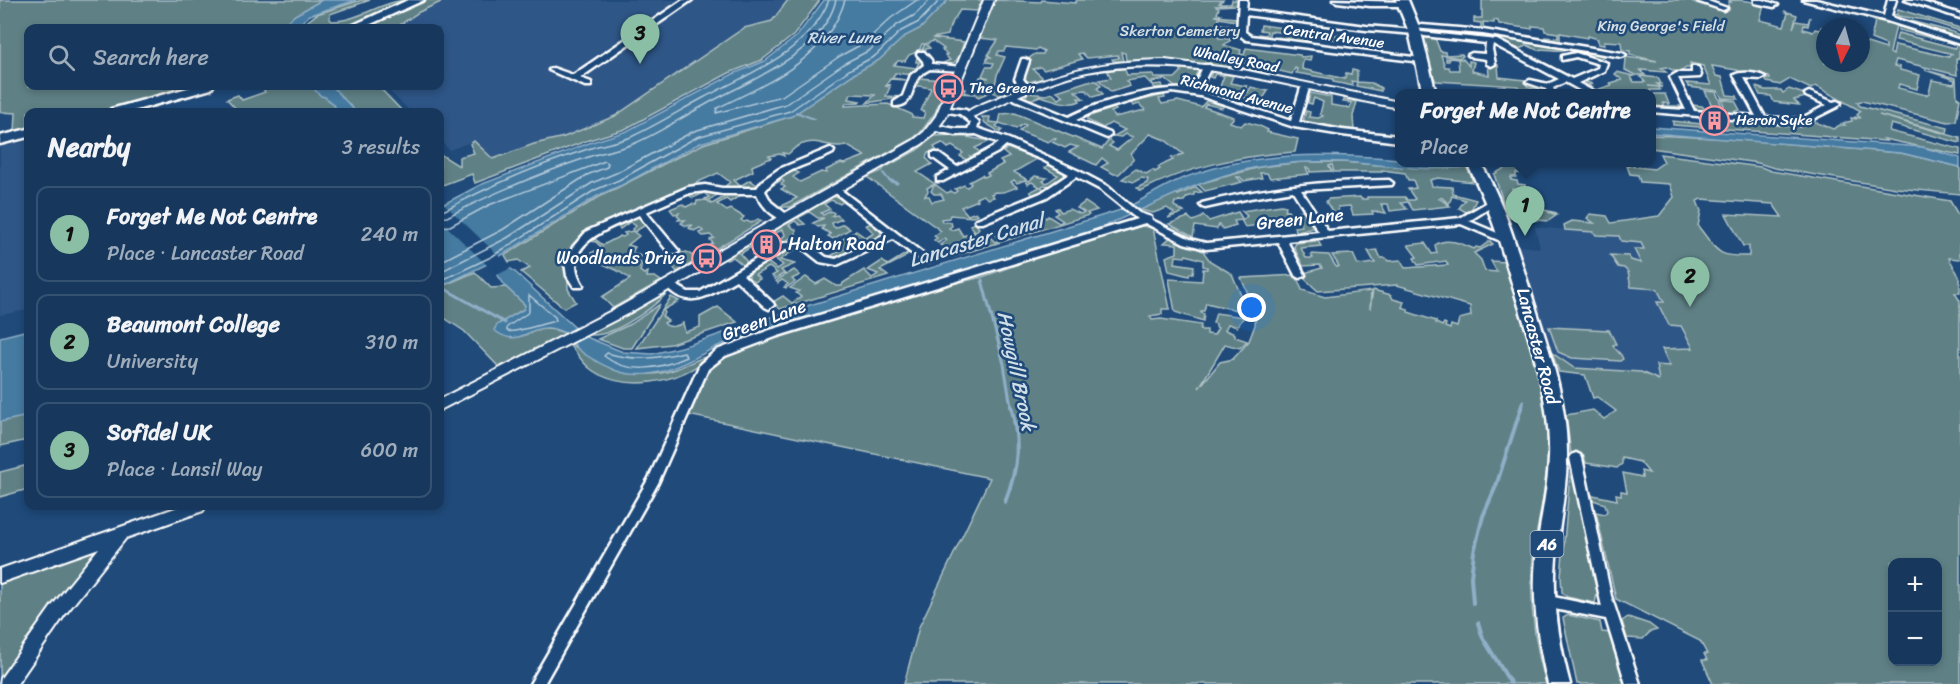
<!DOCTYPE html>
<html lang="en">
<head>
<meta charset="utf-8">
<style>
  body { margin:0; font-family:Sriracha,sans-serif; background:#203f62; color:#f1f3f6 }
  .controls { position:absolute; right:18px; bottom:18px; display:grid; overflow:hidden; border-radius:12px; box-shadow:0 3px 9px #0003 }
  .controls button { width:54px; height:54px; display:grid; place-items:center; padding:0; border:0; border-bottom:2px solid #365272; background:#17385c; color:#f1f3f6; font:30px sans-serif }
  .compass { position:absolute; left:1816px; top:18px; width:54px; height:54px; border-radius:50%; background:#17385c; box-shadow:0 3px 9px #0003; rotate:186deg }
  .you { position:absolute; left:1252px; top:308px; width:21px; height:21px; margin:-15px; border:4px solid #fff; border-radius:50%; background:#1a73e8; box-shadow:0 0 0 9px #1a73e833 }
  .badge { display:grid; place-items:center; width:39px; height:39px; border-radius:50%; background:#8abfa5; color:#111; font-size:20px; font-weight:700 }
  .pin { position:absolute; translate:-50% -50px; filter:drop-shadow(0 2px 3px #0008) }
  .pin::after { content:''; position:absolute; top:32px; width:21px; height:18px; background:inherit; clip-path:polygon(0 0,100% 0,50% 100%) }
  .popup { position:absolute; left:1395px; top:89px; width:261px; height:78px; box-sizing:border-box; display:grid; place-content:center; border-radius:12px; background:#17385c; filter:drop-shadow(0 2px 4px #0005); font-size:20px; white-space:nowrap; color:#9eacbb }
  .popup b { font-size:22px; color:#f1f3f6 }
  .popup::after { content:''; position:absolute; left:50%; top:100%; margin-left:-12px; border:12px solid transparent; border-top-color:#17385c }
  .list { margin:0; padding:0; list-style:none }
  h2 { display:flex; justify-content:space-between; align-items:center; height:78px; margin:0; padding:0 24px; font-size:26px }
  h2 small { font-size:20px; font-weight:400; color:#9eacbb }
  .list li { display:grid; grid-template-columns:39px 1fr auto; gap:18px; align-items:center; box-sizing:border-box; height:96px; margin:0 12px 12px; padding:0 12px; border:2px solid #365272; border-radius:12px }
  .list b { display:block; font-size:22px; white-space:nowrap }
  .list p { margin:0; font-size:20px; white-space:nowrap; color:#9eacbb }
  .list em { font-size:20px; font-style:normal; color:#9eacbb }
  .icon { flex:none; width:33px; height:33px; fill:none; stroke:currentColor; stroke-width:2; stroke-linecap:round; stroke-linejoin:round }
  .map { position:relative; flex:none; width:1960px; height:684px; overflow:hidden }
  .search { position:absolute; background:#17385c; box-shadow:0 3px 9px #0003; left:24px; top:24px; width:420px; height:66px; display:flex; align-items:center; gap:15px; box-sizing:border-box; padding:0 21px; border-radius:12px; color:#9eacbb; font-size:22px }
  .panel { position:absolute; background:#17385c; box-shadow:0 3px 9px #0003; left:24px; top:108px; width:420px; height:402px; border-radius:12px }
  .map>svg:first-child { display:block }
  .built { fill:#2f5787 }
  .green { fill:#5e8186; stroke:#aec0c2; stroke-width:1.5; fill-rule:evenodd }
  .water { fill:#447aa1; stroke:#8fafc7; stroke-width:1.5 }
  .pier { fill:#1f4a7a }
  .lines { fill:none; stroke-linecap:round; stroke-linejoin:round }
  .shore { stroke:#b4cad9; stroke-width:1.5 }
  .stream-far2 { stroke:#8fafc7; stroke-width:2 }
  .stream-far1 { stroke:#8fafc7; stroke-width:3 }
  .stream { stroke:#8fafc7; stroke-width:4 }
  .minor-casing { stroke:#fff; stroke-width:5 }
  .tertiary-casing { stroke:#fff; stroke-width:4 }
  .primary-casing { stroke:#fff; stroke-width:5 }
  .minor { fill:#1f4a7a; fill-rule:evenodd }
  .tertiary { fill:#1f4a7a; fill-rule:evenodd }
  .primary { fill:#1f4a7a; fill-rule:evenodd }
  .labels { text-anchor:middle; stroke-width:5; stroke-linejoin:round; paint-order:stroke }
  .far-park-label { font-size:15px; fill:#d7e0e1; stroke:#1f4a7a }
  .far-street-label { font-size:15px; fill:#fff; stroke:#1f4a7a }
  .far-poi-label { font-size:15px; fill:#fff; stroke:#1f4a7a; text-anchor:start }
  .far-water-label { font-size:16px; font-style:italic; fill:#d0dee8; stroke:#1f4a7a }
  .shield { fill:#1f4a7a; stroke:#bcc9d7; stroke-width:1.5 }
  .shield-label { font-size:16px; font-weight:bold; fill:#fff }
  .street-label { font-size:18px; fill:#fff; stroke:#1f4a7a }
  .poi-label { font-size:18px; fill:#fff; stroke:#1f4a7a; text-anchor:start }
  .water-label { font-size:20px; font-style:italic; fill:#d0dee8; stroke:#1f4a7a }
</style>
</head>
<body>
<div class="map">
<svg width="1960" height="684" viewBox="0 0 1960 684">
  <rect width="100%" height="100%" fill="#1f4a7a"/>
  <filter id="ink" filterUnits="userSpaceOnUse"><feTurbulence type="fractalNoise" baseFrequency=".0167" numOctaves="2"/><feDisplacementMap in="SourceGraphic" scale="12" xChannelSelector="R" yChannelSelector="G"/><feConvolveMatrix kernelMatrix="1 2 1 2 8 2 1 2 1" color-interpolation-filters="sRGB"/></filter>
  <g filter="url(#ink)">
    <!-- built -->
    <g class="built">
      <polygon points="427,0 788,0 772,21 743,28 615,116 564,137 534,144 492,159 474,141 449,150 440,140 440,112 411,112 384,86 440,86 440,28 365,28"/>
      <polygon points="28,141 28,310 0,315 0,147"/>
      <polygon points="1535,227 1604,233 1714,249 1723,254 1749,257 1802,253 1660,380 1641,372 1576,368 1552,353 1518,246 1540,248"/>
    </g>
    <!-- green -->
    <g class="green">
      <polygon points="0,0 322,0 295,15 280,28 28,28 28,86 191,86 102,112 28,112 28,130 15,133 16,113 0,112"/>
      <path d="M361 0H370L330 14V19L332 21C360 21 382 0 410 0L346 28H299L317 14Z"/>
      <polygon points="427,0 445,0 419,12 395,28 365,28"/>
      <polygon points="788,0 820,0 794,35 762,60 729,73 625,129 586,141 475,183 472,174 440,186 440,154 459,166 459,157 474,153 470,144 474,141 493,159 534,144 564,137 615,116 744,28 772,21"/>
      <path d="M948 0H982L977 11 960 10 950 26 948 35 932 38 964 42C958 58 959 66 939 65L950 60 945 55 947 54 942 50 944 49 933 41 926 44 930 48 922 50 925 44H922L919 51 909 55 905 61H898L894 65 916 68 919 62H916L917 57 919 56 925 66 913 75 895 73 892 78 906 80 890 79 887 84 891 85 885 86 890 87 886 96 904 97 867 103 875 95 851 94 849 99 860 101 859 102 846 103 845 106 888 104 911 114 912 117 923 118 925 112 921 111 931 88 913 85 922 73 919 78 944 80 946 76H950L935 113 920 133 909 141 790 207H779L797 198 781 189 785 187 781 184 784 182 782 180 769 187 772 182 791 169 799 173 793 177 800 182 821 172 827 173 826 170 841 163 844 164 865 156 846 145C831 150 818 138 803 144 794 146 794 150 788 154L783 153 784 156 780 154 769 156 771 158 752 166 753 171 734 180 740 186 750 180 757 185 754 188 722 189 730 182 718 173 585 233 572 249 567 261 568 289 576 302 564 308 521 272 530 268 518 260 509 262 505 255 599 197 703 144 792 116 852 75 879 60 905 36 921 28Z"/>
      <path d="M995 0 1041 2 1042 0 1075 3 1077 0H1223L1219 3 1221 4H1231L1232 0H1238L1237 5 1216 6 1219 8 1217 14 1222 15 1215 16 1236 18V21L1219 18 1218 23H1216L1230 26H1218L1219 33H1215L1219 38 1232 39 1224 45 1241 50 1240 54 1244 55 1246 48C1268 51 1278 52 1300 55L1301 57 1311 56 1310 61 1303 60 1302 69 1345 79 1346 73 1351 74 1352 70 1357 71V82L1372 83 1381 88V91L1356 86 1357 82 1351 81 1353 86 1333 82V79L1296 73 1297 69 1295 68 1292 74 1250 64 1249 69 1266 73 1264 75 1237 70 1238 67 1245 68 1247 64 1232 61 1229 68 1168 60H1126L1125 53 1121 52 1123 61H1113L1112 59 1119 58 1118 55 1087 58 1082 53 1078 54 1082 59 1044 70 1040 67 1033 69 1043 78 1029 82 1024 78 1031 61 1028 59 1035 54H1043L1044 51 1038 48 1036 50 1006 47 1004 51H999L997 55 1005 57 997 75 994 90 1002 91 1004 88H1010L1009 92 999 96 992 91 978 97 975 94 958 93 960 89H966L965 93 974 94 980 77 989 78 982 76 986 67H992L994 63 986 62 988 57H991L988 55 998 40 980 38Z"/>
      <path d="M1482 0H1695V3L1725 11 1729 9 1727 8 1729 2H1731L1729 0C1744 0 1751 1 1764 5L1760 20 1784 26 1788 13 1784 11 1797 15 1793 28 1796 21 1808 23 1810 17 1808 26 1804 25 1803 29 1813 32 1815 29 1820 30 1821 27H1825V63H1861V41L1886 49V45L1871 39 1875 21 1864 17 1896 25 1890 53 1893 55 1895 45 1949 57 1950 54H1953L1896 40 1898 33 1955 48 1956 45 1952 43 1898 30 1899 25 1949 39 1959 45V58L1956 59 1957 75 1896 60 1894 66 1900 67V70L1920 75 1917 89 1899 84 1898 88 1926 95 1929 93 1932 80 1954 84 1955 80 1925 70 1956 78 1957 97 1960 99 1956 121 1948 122 1862 101 1857 102 1860 106 1948 128 1947 133 1879 115 1960 138V143L1891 124 1889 131 1960 149V155L1884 139 1886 141 1673 125V121L1702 124 1699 117 1802 125 1810 120 1833 129 1840 125H1845L1843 123 1852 121 1851 118 1857 119 1854 117 1861 118 1857 115 1861 111 1816 86 1811 89 1790 79 1780 85 1767 82 1765 79H1770L1769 77 1763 76 1761 73 1747 71V75L1737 70 1712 66 1716 76 1722 77 1727 95 1737 96 1738 99 1722 98 1718 91 1689 87 1686 83 1711 85 1703 66 1690 63 1691 68H1686L1679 73 1666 67 1661 68 1666 72 1640 70 1645 75H1635L1625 70 1626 57 1657 61 1630 55V51L1622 50 1621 42 1604 41V45L1598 44V39L1588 36 1587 38 1560 33V43L1545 41V37L1558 38V33L1545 31 1544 27 1532 26V29L1499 24 1498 21 1494 20V23L1483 22 1484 29 1490 30 1488 32 1475 30 1481 28V23L1474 22V18H1482Z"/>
      <polygon points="1898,9 1960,28 1960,31 1925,20 1898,16 1899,18 1953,32 1960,35 1960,39 1896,19 1894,14 1897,15"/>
      <polygon points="1261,25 1352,37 1376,44 1304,36 1304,40 1310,41 1310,44 1278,39 1278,37 1285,38 1285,33 1270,31 1268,38 1259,36 1259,34 1266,35 1267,31 1260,30"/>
      <path d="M1420 27 1489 33 1605 53 1603 57 1597 59 1578 55 1581 53 1575 49 1571 51 1567 49C1557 53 1547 47 1537 50L1525 44 1526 46 1519 49 1491 38 1428 31Z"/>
      <path d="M1426 37 1435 38 1440 51 1445 52 1446 55 1462 54 1463 56 1459 58 1441 55 1445 67H1449L1450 70H1459L1458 59 1449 58V61H1446V58L1463 59 1469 66V61L1474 62 1472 71 1489 75 1488 64 1498 65 1499 77 1525 80 1527 86 1539 89 1531 88 1530 93H1519L1518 86 1436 81C1429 70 1426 52 1423 38Z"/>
      <polygon points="1124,68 1127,75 1153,74 1154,78 1175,78 1181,72 1181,68 1198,70 1190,89 1175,87 1165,79 1152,82 1153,85 1162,84 1163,87 1155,88 1145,78 1126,81 1130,86 1111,92 1099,80 1111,78 1107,70"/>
      <polygon points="1212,72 1233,76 1230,83 1247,86 1245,91 1248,92 1251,87 1268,91 1260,103 1251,100 1255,94 1252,94 1248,99 1219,89 1224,76 1215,74 1213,78 1210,77"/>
      <polygon points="1617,72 1634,76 1631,77 1634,82 1645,82 1640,76 1658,78 1661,84 1657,84 1662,87 1648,86 1659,87 1660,90 1650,90 1653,99 1654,94 1665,94 1669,104 1663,103 1664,106 1681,106 1682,108 1651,106 1651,94 1602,93 1585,84 1587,82 1592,84 1588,85 1596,90 1612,85 1610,83 1622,80 1615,74"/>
      <path d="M1088 81H1097L1101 86 1097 88 1103 94 1093 97 1086 90 1075 91 1084 99 1078 98 1080 101C1068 107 1053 99 1040 96L1030 100 1025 97 1028 93 1046 95 1052 93 1059 99 1064 96 1057 91Z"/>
      <polygon points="265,86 378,86 403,112 239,112 227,99 238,95 242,100 265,92 262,87"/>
      <polygon points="1756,87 1765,90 1781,90 1783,93 1789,89 1810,96 1794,100 1799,105 1774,102 1771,96 1760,95"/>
      <polygon points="1705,91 1716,92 1722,106 1724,105 1721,99 1735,101 1740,110 1735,111 1740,114 1698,110 1692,105 1702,106 1707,111 1714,110"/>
      <polygon points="1310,93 1331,97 1331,105 1350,108 1351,103 1343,102 1344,100 1357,102 1353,116 1354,130 1303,122 1306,111 1310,112 1309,117 1318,118 1323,116 1320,114 1323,102 1314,98 1312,104 1308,103"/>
      <path d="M1164 95 1165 98 1159 99 1162 104 1178 101 1201 107 1206 101 1224 106 1222 108 1206 104 1204 107 1234 117 1230 122 1241 126 1245 122C1252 123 1261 126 1268 130L1267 132 1298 139 1295 152C1243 155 1186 167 1140 191L1137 188 1147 183 1148 179 1141 178 1134 182 1122 179 1136 169 1146 174 1153 170 1155 172 1160 169 1158 167 1173 160 1171 158 1183 154 1165 140 1150 134 1131 154 1134 159 1119 174H1114L1101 167 1108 163 1102 158 1096 165 1069 152 1078 147 1070 145 1065 148 1052 142 1056 139 1054 138 1048 142 1019 131 1026 125 1023 124 1016 129 1000 123 996 126 1002 130 1000 132 985 123 982 117H990L989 122 999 123 1001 114 1015 113 1102 149 1109 140 1113 143 1109 146 1117 150 1133 137 1125 134 1121 137 1114 136 1125 130 1111 123 1103 128 1087 120V117L1114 108 1116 110 1111 112 1115 117 1145 110 1139 104 1133 106 1131 103Z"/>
      <path d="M954 135 990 141 975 148 982 154 975 157 970 156 973 159 968 161 960 156 963 153 952 146 948 148 942 143 934 147 937 151 928 153 926 158 932 164 917 172 935 184 927 188 928 191 925 196H929L932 202 944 199 941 194H934L931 191 933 187 936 185 947 193 951 191 954 193 957 191 955 189 964 185 967 187 971 184 969 182 982 175 984 177 989 175 987 173 1003 164 1000 161 1009 157 1003 152 1007 148 1037 159 1014 172 1029 181 1035 176 1047 178 1043 181 1047 183 1058 175 1045 168 1049 165 1063 171 1065 176 1052 186 1044 185 1041 187 1046 190 1035 196 1030 192 1040 187 1032 182 1028 184 1025 180 1017 183 1014 180 1011 182 1017 187C1011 189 1004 194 995 192L991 194 994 197 988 199 983 195 976 198 978 200 961 207 968 215 976 212 978 214 973 217 950 215 949 218 941 219 942 222H951L952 226 949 228 952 230 958 228 963 236 975 231 970 225 975 223 979 228 965 243H975L979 238H991L995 242 999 240 996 236 1002 233 1005 236 1009 234 1016 237 1019 236 1015 232 1021 229 1017 225 1021 223 1024 227 1029 225 1035 231 1040 228 1032 221 1041 215 1046 218 1048 216 1059 223 1063 221 1054 215 1058 213 1055 209 1058 208 1061 212 1069 209 1081 214 1084 212 1077 208 1085 202 1097 210 1087 213 1089 215 952 257 949 255 954 252 940 245 947 240 945 238 938 243 934 240 937 238 934 236 941 231 867 177 882 171 884 168 917 150 935 136Z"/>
      <polygon points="1651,135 1718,138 1901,153 1960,167 1960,194 1896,188 1774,168 1758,163 1651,148"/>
      <path d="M1660 154 1761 167 1771 171 1950 201 1960 218V259L1949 258 1960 278V293H1955L1960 301V684H1713L1702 660H1707L1704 654H1707L1700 641 1616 599 1596 512 1605 514 1607 511 1605 504 1593 500V495L1617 500 1616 494 1621 495V491L1627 492 1623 473 1642 477 1641 471 1649 473 1640 462 1622 458V464L1617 468 1586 463 1584 456 1571 454 1566 415 1593 410 1604 419 1616 411 1597 397 1593 398 1585 375 1559 372 1552 353 1574 368 1641 372 1659 380 1656 365 1670 366 1662 349 1693 348 1681 326 1669 325 1657 302H1664L1657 289 1631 287 1628 272 1624 268 1618 267 1610 255 1628 256 1631 260 1641 263 1634 249H1644L1641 243 1621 241 1619 236 1596 235 1594 232 1565 230 1564 225 1572 221 1594 223 1587 218 1590 214 1607 216 1611 223 1659 216 1674 197 1670 184 1640 182 1638 175 1630 174 1627 166 1654 169 1664 162ZM1701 199 1773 204 1782 217 1726 214 1743 246H1749V256C1715 257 1718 251 1698 226L1701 211 1697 201ZM1892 562H1938V662H1892Z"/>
      <polygon points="1302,162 1342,162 1418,168 1467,166 1471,172 1472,182 1438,178 1430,180 1432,186 1452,187 1453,194 1476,200 1472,208 1466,212 1459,208 1465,200 1452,196 1449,204 1441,197 1439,198 1450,206 1413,210 1408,202 1401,203 1407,209 1390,211 1388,204 1381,204 1386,213 1372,211 1373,214 1353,215 1350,206 1338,207 1339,213 1334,214 1326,202 1328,199 1360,197 1361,199 1367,199 1367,197 1405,197 1407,200 1413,200 1415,199 1408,189 1416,188 1413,180 1408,180 1405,173 1382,170 1382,172 1334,172 1332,165 1329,166 1332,171 1310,172 1309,168 1306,168 1309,174 1270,178 1267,173 1260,173 1262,178 1244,181 1240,177 1237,177 1242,182 1205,191 1198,184 1260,167"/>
      <polygon points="1514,163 1525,163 1528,174 1516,173 1516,177 1511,177 1511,180 1517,181 1518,184 1525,185 1526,190 1512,189 1514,197 1541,201 1544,210 1557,213 1548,212 1557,215 1548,221 1508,217 1494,174"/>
      <polygon points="1196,187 1202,192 1194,193 1194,195 1187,197 1184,201 1175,202 1174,206 1184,212 1168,218 1174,213 1167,208 1153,213 1140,210 1176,192 1178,195"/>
      <polygon points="702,190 720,193 708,201 712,204 731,193 741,195 730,202 726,199 717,204 727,211 731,209 744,217 741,220 744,222 747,221 751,223 758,219 762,221 677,272 673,267 683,260 680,253 687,252 694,257 713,243 710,240 714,238 710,235 703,236 699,233 703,231 700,228 694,231 689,228 693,225 686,226 681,223 685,220 678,220 680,218 677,216 679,213 674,214 670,209 682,204 686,207 692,204 696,205 697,201 707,200 705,199 709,197 704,193 693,198 687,194"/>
      <polygon points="831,197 838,197 844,201 840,204 831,200 824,204 830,209 821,213 823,215 831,211 834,213 832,216 837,215 842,219 832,223 833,226 836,228 843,224 850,229 833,239 828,236 831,234 822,229 824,226 818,227 813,223 824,218 818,218 809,212 798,218 805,224 800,225 795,221 789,225 796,230 796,235 784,242 781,239 785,235 783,229 769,237 775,242 774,246 767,241 763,243 771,250 757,258 752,255 763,248 757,243 740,254 748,263 743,265 733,257 727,260 724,259"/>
      <polygon points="1281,205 1286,206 1285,211 1288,211 1292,217 1301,215 1298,211 1304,210 1313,228 1297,232 1294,227 1302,226 1298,219 1279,221 1275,215 1271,216 1275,223 1245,227 1241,220 1234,221 1236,225 1223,229 1219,225 1217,229 1195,226 1193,237 1169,224 1188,217 1193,221 1201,218 1203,215 1209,221 1238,212 1243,220 1247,216 1242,211"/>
      <path d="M639 216 647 224 634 232 639 236 628 245 635 247 632 252 641 256 636 259 643 265 639 267 641 269 640 271 644 274 648 272 647 277H655L661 281 613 308 602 297 630 279C619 270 611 268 601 263 596 261 595 257 591 253L602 248 596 242 586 240 591 236 603 245 620 236 623 237 626 235 624 233 633 231 632 229 636 226 630 222 620 229 615 224Z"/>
      <polygon points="872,223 881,232 879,237 864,245 855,239 848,241 858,248 840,258 829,257 843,249 839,245 842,243 840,241 856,231 866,238 874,233 866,225"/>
      <path d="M1142 226 1153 228 1170 309H1162V314L1150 316 1152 320 1161 319 1201 325 1200 330H1207V334L1214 335 1218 328 1216 327V324L1213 323 1216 313 1244 317 1237 327 1228 324 1225 330 1235 334V337L1247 341 1240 348 1225 344 1199 388 1220 362 1233 359 1249 341 1255 325 1256 312 1241 278 1296 275 1302 290 1325 297 1371 291 1370 309 1373 290 1391 295 1393 299 1404 302 1402 307 1408 309V312L1436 321V323L1442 326 1444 323 1446 324 1445 327 1450 329 1451 325 1457 327 1459 319 1471 316 1470 306 1397 285 1318 291 1306 280 1304 273 1322 268 1320 265 1303 266 1294 247 1296 243 1318 241 1321 246 1301 248 1306 258H1313L1311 254 1329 255 1336 267 1339 266 1332 255 1353 254 1358 265 1375 263 1368 251 1377 250 1381 258H1386L1388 261 1401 260 1405 268 1448 265 1446 261 1418 265 1414 258 1417 257 1408 245 1425 243 1432 254 1437 253 1435 245C1446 237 1461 243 1474 249L1476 247 1480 248 1490 241 1493 244 1474 253 1481 260 1485 271 1497 272 1491 261 1506 262C1525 324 1551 388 1548 453 1547 486 1539 516 1534 548 1528 595 1533 639 1546 684H904L919 627 990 478 688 415C705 379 706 363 745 346L923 291 982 277 1052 252Z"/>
      <polygon points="1171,237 1203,251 1210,261 1232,274 1246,307 1245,312 1206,303 1204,311 1201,311 1201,313 1204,314 1203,321 1175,312 1169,279 1202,281 1203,269 1207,269 1207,267 1203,266 1203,260 1186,255 1185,257 1176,256 1175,263 1194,266 1193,273 1190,273 1189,276 1169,271 1166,257 1177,253 1177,244 1164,243"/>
      <polygon points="799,247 780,260 795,264 781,270 786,275 794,270 800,275 792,279 795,282 786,288 784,287 788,284 782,280 778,283 776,281 785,275 783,274 775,279 772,276 777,273 769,267 755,275 760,279 753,283 749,279 749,274 767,262 777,269 783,265 774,258 788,249"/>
      <polygon points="909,252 904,258 880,270 888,276 780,309 773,302 783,296 792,303 801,297 796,293 799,291 790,288 806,277 816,284 825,279 836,286 842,286 843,283 864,270 872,278 878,274 868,270 882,261 888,265"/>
      <path d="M475 272 491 288 506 287 525 305 524 309 497 325 522 336C542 328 547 326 567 334L565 337 499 367 464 331 440 315V287Z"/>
      <path d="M667 293C652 309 608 341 586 334Z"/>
      <path d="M671 297 679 301 663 310 665 313 662 316 668 321 664 323C669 329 678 326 683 323L685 332 700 327V317L718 307 737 322 671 344 637 348Z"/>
      <polygon points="660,304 632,348 623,348 598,339 631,324"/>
      <path d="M1549 327 1609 330 1616 344 1613 345C1615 351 1621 352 1623 359L1620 361 1572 358 1558 352Z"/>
      <path d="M571 344C603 365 637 383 676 369 688 364 699 358 711 355 683 383 621 395 588 367 581 360 576 352 569 345Z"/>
      <polygon points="28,415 28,440 0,446 0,421"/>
      <polygon points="1571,464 1573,465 1599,593 1597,594 1595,603 1567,597 1562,592 1561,576"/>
      <polygon points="28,465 28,489 0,497 0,472"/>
      <polygon points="97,548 90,562 28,637 0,684 0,582"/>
      <polygon points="1568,615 1600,622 1602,632 1611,633 1627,684 1577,684 1563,618"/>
      <polygon points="1628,617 1649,624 1657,630 1650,632 1643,639 1627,638 1622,621"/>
    </g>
    <!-- water -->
    <g class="water">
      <polygon points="322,0 356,0 310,15 295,28 280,28 295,15"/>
      <path d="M824 0H948L921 28 905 36 879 60 852 75 792 116 700 143 622 185 599 195 497 258 515 272 584 336 623 352 652 354 685 346 774 316 1124 209C1143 200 1161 187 1181 179 1252 151 1324 153 1399 159V162L1485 163C1476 164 1467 167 1458 168 1420 171 1382 165 1345 162 1321 161 1296 162 1272 165 1205 173 1150 209 1089 232L762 332C745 337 726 341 710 350 681 366 648 383 614 370 603 365 587 357 578 349 568 338 572 334 554 329 530 322 520 351 494 330L497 325 524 309 525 305 506 287 489 263 440 287V203L442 205 480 185 589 143 627 131 733 74 765 61 797 36Z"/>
      <polygon points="311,86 332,86 356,112 336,112 334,109 335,106 325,97 321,96"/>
      <polygon points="1651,127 1922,147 1960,158 1960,167 1901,153 1651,133"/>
      <polygon points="28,330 28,416 0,422 0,337"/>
    </g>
    <!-- pier -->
    <polygon class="pier" points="440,200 504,261 513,267 495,276 490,268 440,220"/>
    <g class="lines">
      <!-- shore -->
      <g class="shore">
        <path d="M845 0C828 58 767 84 717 108L716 113 782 96 840 56 864 43 891 18 917 0"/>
        <path d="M440 210H445C491 185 541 164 591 148 604 144 618 142 631 137 655 126 679 111 703 98 748 74 809 52 829 0"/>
        <path d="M440 218 447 217C494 192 544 172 594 155 607 151 621 149 633 144 658 134 682 117 705 105 749 80 822 55 836 0"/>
        <polyline points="440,227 450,226 489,205 605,161 608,163 607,167 587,175 502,230 440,262"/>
        <polyline points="440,272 507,238 592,183 616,173 694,131 786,104 845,63 870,50 897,25 915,15 930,0"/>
        <polyline points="440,281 491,257 595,190 619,180 697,137 790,111 849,70 875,56 901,31 919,22 940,0"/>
        <path d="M529 295 555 317 556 321C543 323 516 334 507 331V327L529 312Z"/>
        <path d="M684 352 686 357C660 369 628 375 604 356L607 353C634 361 657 359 684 352Z"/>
      </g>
      <!-- stream-far2 -->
      <g class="stream-far2">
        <polyline points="796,112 814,119"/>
        <polyline points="883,173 889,180 895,182"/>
      </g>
      <!-- stream-far1 -->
      <g class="stream-far1">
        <polyline points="891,181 897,183"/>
        <polyline points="982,280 1004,364 1011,407"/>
        <polyline points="440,286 505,323"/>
        <polyline points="1521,407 1523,401"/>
      </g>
      <!-- stream -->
      <g class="stream">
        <path d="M1005 502C1019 466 1020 443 1011 405"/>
        <polyline points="1473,603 1471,577 1474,552 1483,516 1496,486 1522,405"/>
        <polyline points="1478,623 1483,638 1511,684"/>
      </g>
      <defs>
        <g id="minor">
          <polygon points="683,0 692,0 580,78 591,82 591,86 585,86 549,70 553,68 573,75"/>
          <polygon points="1239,0 1247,0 1246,10 1366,26 1415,30 1419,32 1415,34 1366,30 1246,15 1245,32 1251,36 1421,58 1425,60 1421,62 1246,40 1237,33"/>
          <polygon points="1333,0 1404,2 1408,4 1404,6 1370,6 1337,2"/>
          <polygon points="1694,0 1705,0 1727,8 1723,10"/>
          <polygon points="1755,0 1763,0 1778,5 1774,7 1755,3"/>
          <polygon points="1803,0 1816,0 1884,16 1888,0 1896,0 1891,15 1893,18 1960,40 1960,44 1887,21"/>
          <polygon points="1905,0 1916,0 1960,14 1960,18"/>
          <polygon points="1410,24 1483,30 1622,53 1626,55 1622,57 1483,34 1413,28 1409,26"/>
          <polygon points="1421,32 1497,40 1572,79 1598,68 1599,64 1576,57 1562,60 1562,56 1576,53 1607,63 1604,71 1578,83 1598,94 1587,94 1565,82 1553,88 1556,94 1548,94 1546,89 1526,82 1530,80 1548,84 1559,79 1493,44 1492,49 1495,64 1491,66 1487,64 1486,59 1472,57 1468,55 1472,53 1485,54 1486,43 1424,36 1420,34"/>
          <path d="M918 52H924L931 60 932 64 961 67 965 69 961 71 930 69C926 71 920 74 918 78 910 89 914 107 894 106V102L903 96 911 75 924 65 923 61 917 54Z"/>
          <polygon points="1022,59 1025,59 1029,61 1023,79 1030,88 1026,90 1023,90 1015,79"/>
          <path d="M1204 65H1210L1211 67 1199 91 1291 121 1301 88 1305 86H1308L1309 88 1299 122 1342 130 1399 136V142L1342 135 1294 127 1200 96 1172 92 1152 95 1121 104 1091 113 1076 120 1110 133 1111 135 1107 138 1006 96 1007 94H1013L1069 117C1097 102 1161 84 1192 90Z"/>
          <path d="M1692 67H1698L1701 75 1700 77 1678 78 1694 111 1756 116 1734 75C1741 71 1758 73 1765 77L1761 79 1744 78 1765 117 1800 119 1827 105 1806 96 1805 94 1809 92 1833 102 1837 101 1841 103 1837 107 1801 125 1651 112V108L1686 110 1670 77 1677 73H1692Z"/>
          <path d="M942 107 966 110 979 123 977 128 1009 139 1079 171 1107 186 1139 213 1151 217 1152 220 1190 239 1206 243 1319 232 1293 191 1250 198 1205 208 1202 207 1200 205 1202 203C1263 187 1325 181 1389 180L1393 183 1392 185 1301 190 1328 231 1460 218 1493 199 1496 200 1498 202 1496 204 1469 221 1509 238 1511 240 1506 243 1503 242 1461 224 1287 241 1305 275 1300 278 1295 275 1278 242 1206 249 1184 243 1145 223 778 336 725 356 708 369 658 483 544 684H530L649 478 700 364 717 350 770 330 1137 219 1101 190 1076 177 1047 197 983 223H977L975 221 977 219 1041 193 1069 174 1043 160 1006 145 998 152 943 181H937V177L950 170 932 157V153H938L957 167 992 148 999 143 976 134 956 135 931 130V126L934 125 956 129H968L971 123 960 114 942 111Z"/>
          <path d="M830 148 834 151 833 153C809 165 781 169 765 191L771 202 789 216 791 218 789 220C775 221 762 206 757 194H722L705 191 690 193 646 212 677 249 679 251 677 253H671L666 249 639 215C610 228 557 244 583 285L582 287H574L567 276 565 263 573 247 587 231 688 187 705 185 722 188H757L763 180 779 169Z"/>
          <path d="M836 186 929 258 931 260 929 262H923L893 239 837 265 820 262 801 247 789 248 743 275 773 303 774 305 769 309 765 307 736 280C711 294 688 313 664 284L669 281 688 292H700L784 243 806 242 826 257 836 259 887 234 833 191 831 189 833 187Z"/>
          <polygon points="1576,453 1580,455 1582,458 1611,596 1640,684 1626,684 1606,619 1544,607 1539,605 1538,601 1539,597 1544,595 1602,607 1570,458 1572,455"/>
        </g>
        <g id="tertiary">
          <polygon points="984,0 994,0 946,117 932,136 922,144 629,313 440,410 440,399 619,307 914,140 924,132 936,116"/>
          <path d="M1165 60 1243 70 1399 102V108C1297 90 1192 52 1087 72 1047 80 1009 101 972 117H964L963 115C972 107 988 102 1000 97 1058 71 1101 61 1165 60Z"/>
          <polygon points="181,506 206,506 203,511 126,538 64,616 17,684 0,684 1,678 52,606 99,548 0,583 0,569"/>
        </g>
        <g id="primary">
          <polygon points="408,0 424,0 362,28 347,28"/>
          <polygon points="1396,0 1408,0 1421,32 1436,94 1423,94 1409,32"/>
          <polygon points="195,86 213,86 211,89 129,112 109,112 111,109"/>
          <polygon points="28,129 28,137 0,144 0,136"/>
          <path d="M1466 162H1480C1504 202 1516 246 1530 290 1547 345 1568 399 1567 458 1566 492 1559 524 1556 558 1552 601 1559 643 1570 684H1548C1538 642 1532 601 1536 558 1539 525 1548 492 1549 458 1551 400 1531 345 1514 290 1501 246 1489 203 1466 162Z"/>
        </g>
      </defs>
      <!-- minor casing -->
      <use href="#minor" class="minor-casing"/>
      <!-- tertiary casing -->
      <use href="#tertiary" class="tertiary-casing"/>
      <!-- primary casing -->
      <use href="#primary" class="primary-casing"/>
      <!-- minor -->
      <use href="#minor" class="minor"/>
      <!-- tertiary -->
      <use href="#tertiary" class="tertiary"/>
      <!-- primary -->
      <use href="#primary" class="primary"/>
    </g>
  </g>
  <!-- icons -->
  <defs>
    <symbol id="bus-ring" viewBox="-11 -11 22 22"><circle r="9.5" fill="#1f4a7a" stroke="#ff9aa2" stroke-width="1.5"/><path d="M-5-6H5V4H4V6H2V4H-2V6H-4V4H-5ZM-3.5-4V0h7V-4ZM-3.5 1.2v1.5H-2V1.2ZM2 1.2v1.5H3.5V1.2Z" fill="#ff9aa2"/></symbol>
    <symbol id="building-ring" viewBox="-11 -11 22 22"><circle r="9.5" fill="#1f4a7a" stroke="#ff9aa2" stroke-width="1.5"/><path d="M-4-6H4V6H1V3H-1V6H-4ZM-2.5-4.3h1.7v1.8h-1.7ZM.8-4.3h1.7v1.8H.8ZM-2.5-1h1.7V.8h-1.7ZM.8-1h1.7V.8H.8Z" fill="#ff9aa2"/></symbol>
  </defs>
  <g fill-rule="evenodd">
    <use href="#bus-ring" x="932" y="72" width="33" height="33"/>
    <use href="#building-ring" x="1698" y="104" width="33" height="33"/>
    <use href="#building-ring" x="750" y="228" width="33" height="33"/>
    <use href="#bus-ring" x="690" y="242" width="33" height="33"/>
  </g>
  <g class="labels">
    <!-- far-park labels -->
    <g class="far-park-label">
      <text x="1661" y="31">King George's Field</text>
      <text x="1180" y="36">Skerton Cemetery</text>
    </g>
    <!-- far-street labels -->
    <g class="far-street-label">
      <text transform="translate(1334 36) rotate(8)" y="5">Central Avenue</text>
      <text transform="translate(1236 59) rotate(11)" y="5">Whalley Road</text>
      <text transform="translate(1237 94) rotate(15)" y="5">Richmond Avenue</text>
    </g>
    <!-- far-poi labels -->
    <g class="far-poi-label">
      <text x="969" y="93">The Green</text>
      <text x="1736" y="125">Heron Syke</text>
    </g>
    <!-- far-water labels -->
    <g class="far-water-label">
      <text x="844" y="43">River Lune</text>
    </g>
    <!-- shield labels -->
    <rect class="shield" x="1530.5" y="531" width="33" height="26" rx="4.5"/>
    <g class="shield-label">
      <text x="1547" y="550">A6</text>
    </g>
    <!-- street labels -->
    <g class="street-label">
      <text transform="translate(1300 219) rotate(-6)" y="6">Green Lane</text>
      <text transform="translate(764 320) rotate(-20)" y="6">Green Lane</text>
      <text transform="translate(1538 346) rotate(75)" y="6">Lancaster Road</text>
    </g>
    <!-- poi labels -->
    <g class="poi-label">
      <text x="788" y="250">Halton Road</text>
      <text x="685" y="264" text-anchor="end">Woodlands Drive</text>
    </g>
    <!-- water labels -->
    <g class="water-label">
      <text transform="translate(976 240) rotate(-17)" y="7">Lancaster Canal</text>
      <text transform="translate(1017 371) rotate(78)" y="7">Howgill Brook</text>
    </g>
  </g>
</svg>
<div class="controls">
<button>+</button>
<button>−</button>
</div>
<svg class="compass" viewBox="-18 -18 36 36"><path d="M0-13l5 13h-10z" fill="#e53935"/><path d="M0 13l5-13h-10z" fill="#9eacbb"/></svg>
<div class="you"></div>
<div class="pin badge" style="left:1525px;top:236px">1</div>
<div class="popup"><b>Forget Me Not Centre</b>Place</div>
<div class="pin badge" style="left:1690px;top:307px">2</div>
<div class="pin badge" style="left:640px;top:64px">3</div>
<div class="search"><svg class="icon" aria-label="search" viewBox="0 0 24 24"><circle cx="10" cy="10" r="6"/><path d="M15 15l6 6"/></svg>Search here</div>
<section class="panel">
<h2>Nearby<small>3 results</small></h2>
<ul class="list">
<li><span class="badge">1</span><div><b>Forget Me Not Centre</b><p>Place · Lancaster Road</p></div><em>240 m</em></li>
<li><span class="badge">2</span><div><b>Beaumont College</b><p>University</p></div><em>310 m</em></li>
<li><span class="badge">3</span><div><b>Sofidel UK</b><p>Place · Lansil Way</p></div><em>600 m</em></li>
</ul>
</section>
</div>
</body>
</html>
